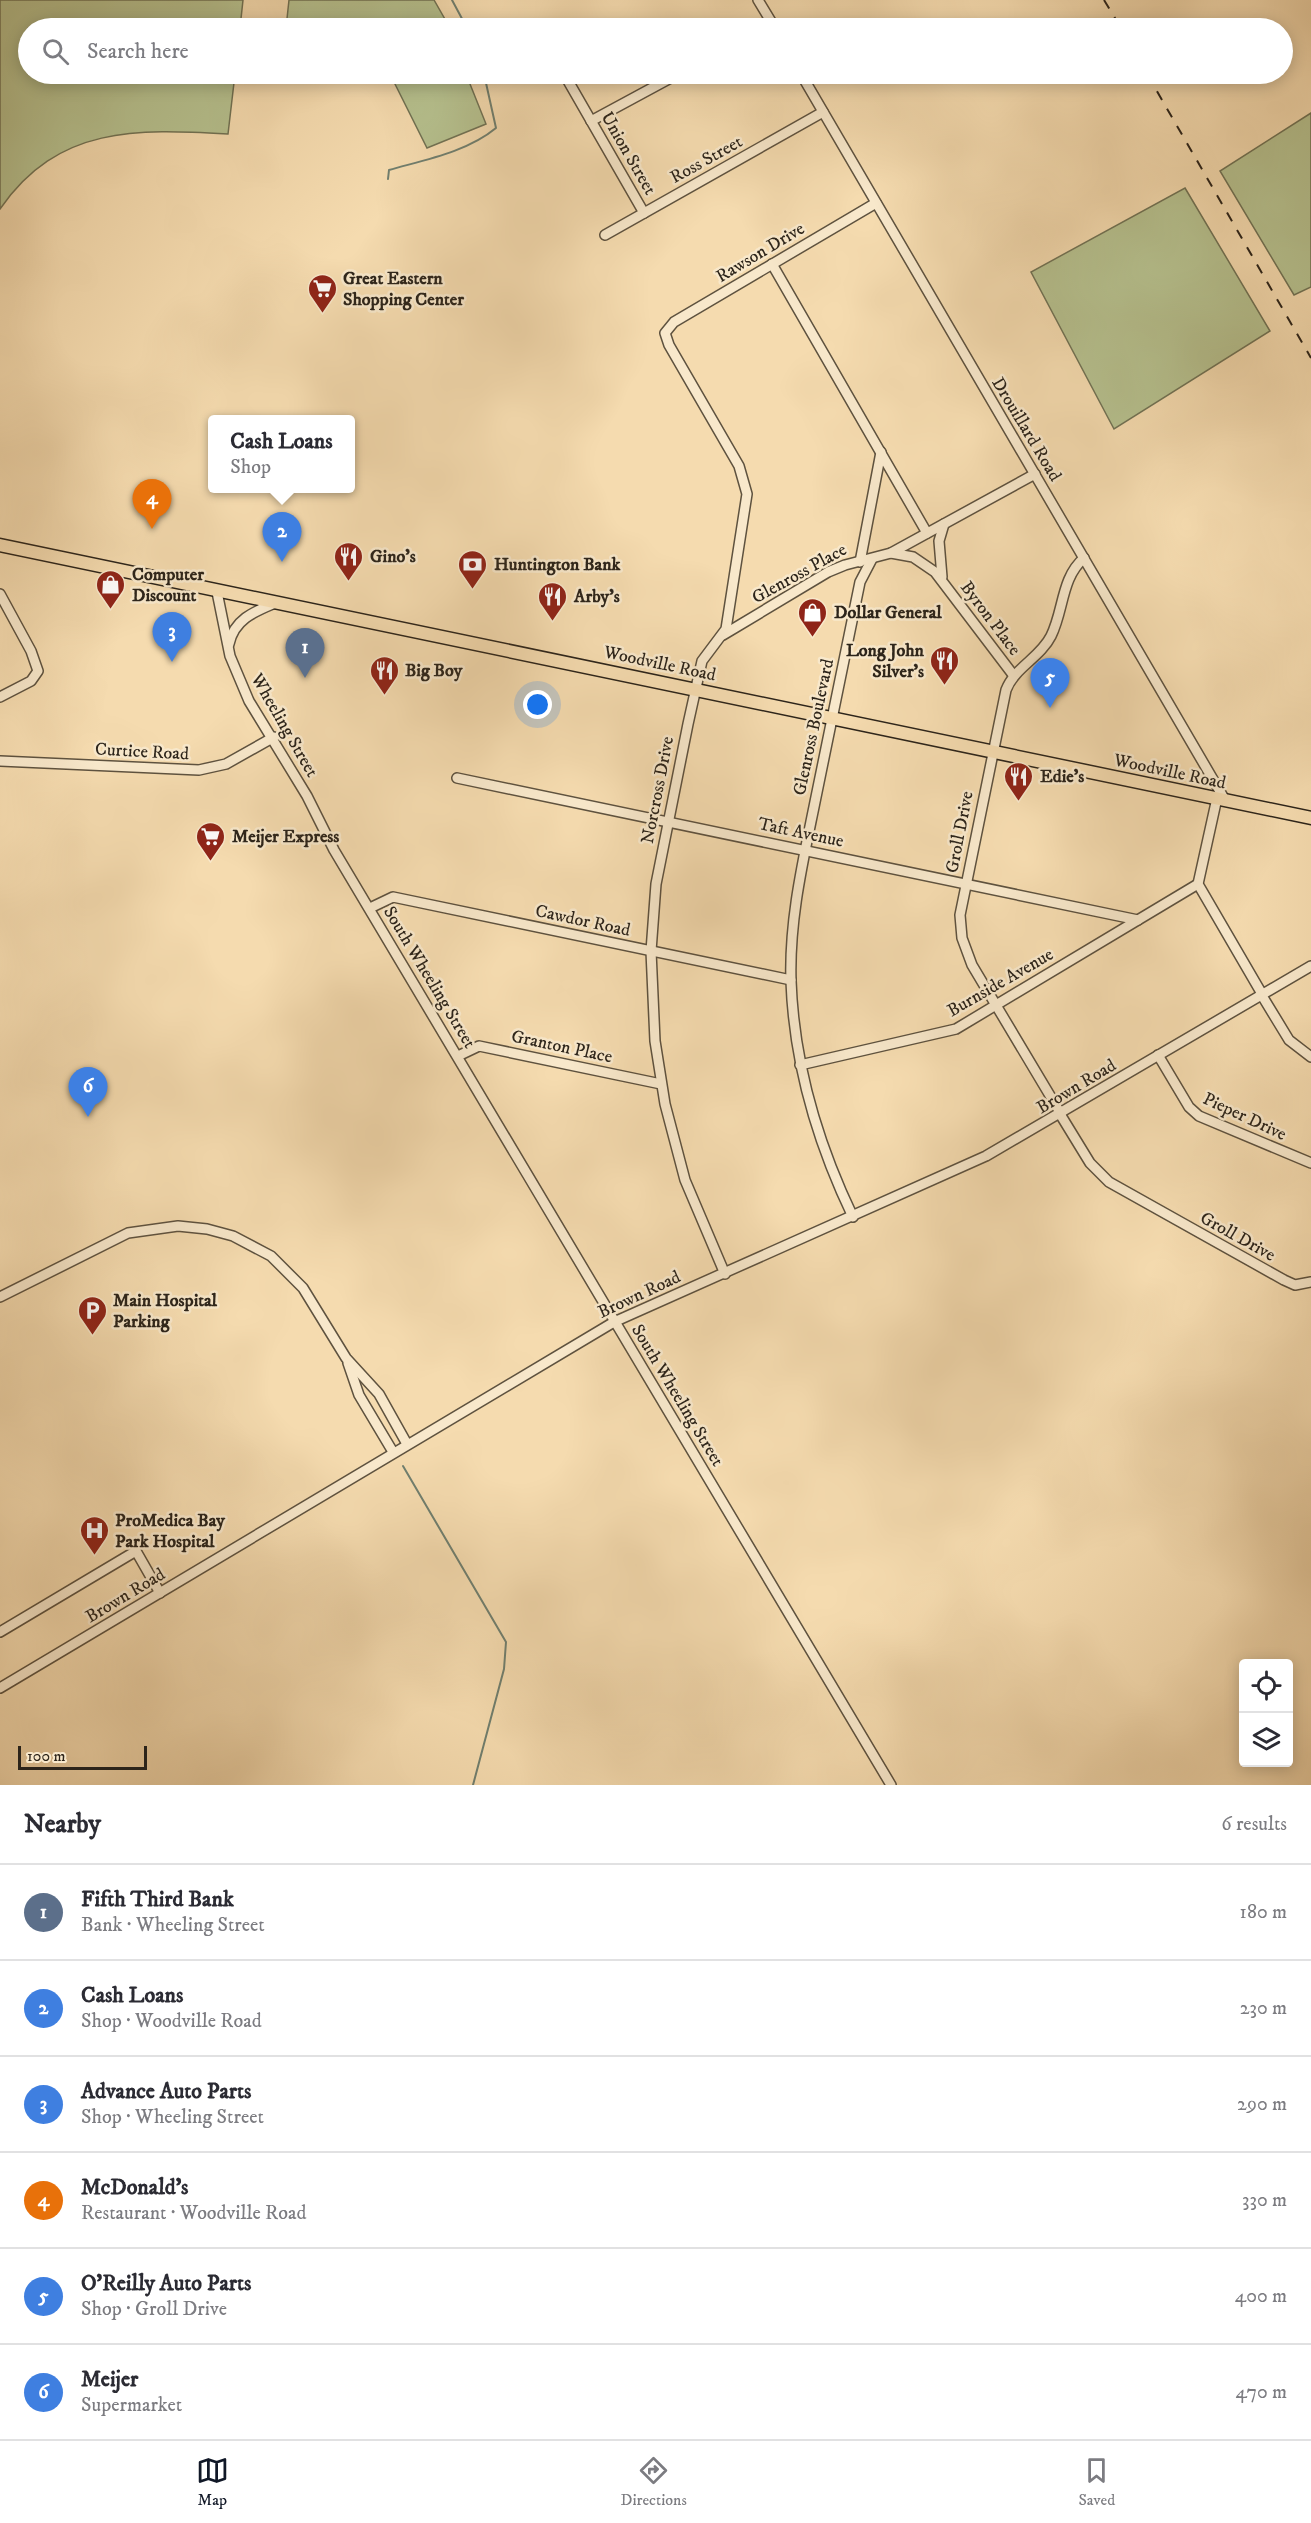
<!DOCTYPE html>
<html lang="en">
<head>
<meta charset="utf-8">
<style>
  body { margin:0; font-family:"IM FELL DW Pica",serif; background:#f2f2f3; color:#2b2b33 }
  .controls { position:absolute; right:18px; bottom:18px; display:grid; overflow:hidden; border-radius:6px; box-shadow:0 3px 15px #0003 }
  .controls button { width:54px; height:54px; display:grid; place-items:center; padding:0; border:0; border-bottom:2px solid #e1e1e2; background:#fff; color:#2b2b33; font:30px sans-serif }
  .scale { position:absolute; left:18px; bottom:15px; width:129px; box-sizing:border-box; padding-left:6px; border:3px solid #2c241a; border-top:0; font-size:16px; line-height:21px; white-space:nowrap; color:#2c241a; -webkit-text-stroke:4px #f8e8cb; paint-order:stroke }
  .you { position:absolute; left:538px; top:705px; width:21px; height:21px; margin:-15px; border:4px solid #fff; border-radius:50%; background:#1a73e8; box-shadow:0 0 0 9px #1a73e833 }
  .badge { display:grid; place-items:center; width:39px; height:39px; border-radius:50%; background:#111827; color:#fff; font-size:20px; font-weight:700 }
  .pin { position:absolute; translate:-50% -50px; filter:drop-shadow(0 2px 3px #0008) }
  .pin::after { content:''; position:absolute; top:32px; width:21px; height:18px; background:inherit; clip-path:polygon(0 0,100% 0,50% 100%) }
  .popup { position:absolute; left:208px; top:415px; width:147px; height:78px; box-sizing:border-box; display:grid; place-content:center; border-radius:6px; background:#fff; filter:drop-shadow(0 2px 4px #0005); font-size:20px; white-space:nowrap; color:#7c7c81 }
  .popup b { font-size:22px; color:#2b2b33 }
  .popup::after { content:''; position:absolute; left:50%; top:100%; margin-left:-12px; border:12px solid transparent; border-top-color:#fff }
  .list { margin:0; padding:0; list-style:none }
  h2 { display:flex; justify-content:space-between; align-items:center; height:78px; margin:0; padding:0 24px; font-size:26px }
  h2 small { font-size:20px; font-weight:400; color:#7c7c81 }
  .list li { display:grid; grid-template-columns:39px 1fr auto; gap:18px; align-items:center; box-sizing:border-box; height:96px; padding:0 24px; border-top:2px solid #e1e1e2 }
  .list b { display:block; font-size:22px; white-space:nowrap }
  .list p { margin:0; font-size:20px; white-space:nowrap; color:#7c7c81 }
  .list em { font-size:20px; font-style:normal; color:#7c7c81 }
  .icon { flex:none; width:33px; height:33px; fill:none; stroke:currentColor; stroke-width:2; stroke-linecap:round; stroke-linejoin:round }
  .map { position:relative; flex:none; width:1311px; height:1785px; overflow:hidden }
  .search { position:absolute; background:#fff; box-shadow:0 3px 15px #0003; left:18px; right:18px; top:18px; height:66px; display:flex; align-items:center; gap:15px; box-sizing:border-box; padding:0 21px; border-radius:33px; color:#7c7c81; font-size:22px }
  .sheet { height:654px; background:#fff }
  nav { display:flex; justify-content:space-around; align-items:center; box-sizing:border-box; height:84px; border-top:2px solid #e1e1e2; background:#fff; font-size:16px; color:#7c7c81 }
  nav a { display:grid; justify-items:center; gap:3px }
  nav .on { color:#111827 }
  .map>svg:first-child { display:block }
  .green { fill:#b6c18f; stroke:#717254; stroke-width:1.5 }
  .lines { fill:none; stroke-linecap:round; stroke-linejoin:round }
  .stream { stroke:#707f6f; stroke-width:2 }
  .minor-casing { stroke:#5e523f; stroke-width:12 }
  .major-casing { stroke:#2c241a; stroke-width:15 }
  .minor { stroke:#f8e8cb; stroke-width:9 }
  .major { stroke:#f5dbaf; stroke-width:12 }
  .rail { stroke:#2c241a; stroke-width:2; stroke-dasharray:10 10; stroke-linecap:butt }
  .labels { text-anchor:middle; stroke-width:5; stroke-linejoin:round; paint-order:stroke }
  .street-label { font-size:18px; fill:#2c241a; stroke:#f8e8cb }
  .poi-label { font-size:18px; font-weight:bold; fill:#2c241a; stroke:#f8e8cb; text-anchor:start }
</style>
</head>
<body>
<div class="map">
<svg width="1311" height="1785" viewBox="0 0 1311 1785">
  <rect width="100%" height="100%" fill="#f5dbaf"/>
  <filter id="stains"><feTurbulence type="fractalNoise" baseFrequency=".00333" numOctaves="4"/><feColorMatrix values="0 0 0 0 .2 0 0 0 0 .09 0 0 0 0 .02 0 0 0 .5 -.17"/></filter>
  <radialGradient id="worn" r=".72"><stop offset=".6" stop-color="#630" stop-opacity="0"/><stop offset="1" stop-color="#630" stop-opacity=".3"/></radialGradient>
  <!-- green -->
  <g class="green">
    <path d="M0 0H243L240 28H28V74H235L228 134C137 129 58 125 0 209Z"/>
    <polygon points="289,0 434,0 450,28 286,28"/>
    <polygon points="390,74 466,74 486,124 427,148"/>
    <polygon points="1311,113 1311,287 1294,295 1220,171"/>
    <polygon points="1185,188 1270,331 1114,429 1031,272"/>
  </g>
  <g class="lines">
    <!-- stream -->
    <g class="stream">
      <polyline points="452,0 467,28"/>
      <path d="M388 179 389 170C424 160 467 152 496 128L484 74"/>
      <polyline points="403,1466 506,1642 504,1669 473,1785"/>
    </g>
    <defs>
      <g id="minor">
        <polyline points="758,0 775,28"/>
        <polyline points="759,28 771,22"/>
        <polyline points="801,74 1225,800"/>
        <polyline points="567,79 644,213"/>
        <polyline points="591,121 678,74"/>
        <polyline points="605,235 823,112"/>
        <polyline points="772,264 927,533"/>
        <polyline points="891,553 913,557 935,572 1014,676"/>
        <polyline points="860,562 881,452"/>
        <polyline points="942,577 939,541 944,524"/>
        <polyline points="217,592 230,656 249,701 307,796 334,850 891,1785"/>
        <polyline points="0,594 31,651 38,671 31,681 0,697"/>
        <polyline points="723,635 828,572 845,565 891,553 1035,474"/>
        <path d="M229 644C234 620 253 612 275 603"/>
        <polyline points="0,761 199,770 226,764 274,737"/>
        <polyline points="457,778 1138,920"/>
        <polyline points="1217,798 1198,884 1262,994"/>
        <polyline points="370,908 393,897 791,980"/>
        <polyline points="1261,994 1289,1040 1311,1057"/>
        <polyline points="1158,1055 1189,1107 1199,1116 1311,1163"/>
        <polyline points="458,1056 479,1046 661,1084"/>
        <polyline points="800,1065 956,1029 1198,884"/>
        <polyline points="1060,1114 1090,1163 1109,1182 1284,1280 1295,1285 1311,1282"/>
        <path d="M1061 1114 972 965 962 938 960 915 1006 690C1015 667 1040 658 1051 636 1064 610 1061 578 1084 558"/>
        <path d="M853 1217C817 1142 794 1065 791 981 789 918 804 857 816 797 831 725 845 654 860 582L872 559"/>
        <polyline points="725,1274 685,1180 665,1104 655,1041 651,951 656,884 688,724 702,661 726,629 747,494 739,466 669,345 665,333 674,322 876,203"/>
        <polyline points="0,1297 128,1233 178,1226 207,1229 233,1236 271,1256 303,1288 346,1358 379,1394 407,1444"/>
        <polyline points="348,1363 359,1395 393,1452"/>
        <polyline points="0,1632 136,1551 160,1593"/>
        <polyline points="0,1688 614,1322 986,1156 1311,966"/>
      </g>
      <polyline id="major" points="0,545 1311,818"/>
    </defs>
    <!-- minor casing -->
    <use href="#minor" class="minor-casing"/>
    <!-- major casing -->
    <use href="#major" class="major-casing"/>
    <!-- minor -->
    <use href="#minor" class="minor"/>
    <!-- major -->
    <use href="#major" class="major"/>
    <!-- rail -->
    <g class="rail">
      <polyline points="1104,0 1121,28"/>
      <polyline points="1147,74 1311,358"/>
    </g>
  </g>
  <!-- icons -->
  <defs>
    <symbol id="supermarket-pin" viewBox="-11 -11 22 30"><path d="M0 17L-7.5 6A9.5 9.5 0 1 1 7.5 6Z" fill="#8f2418" stroke="#f8e8cb"/><path d="M-6-5.5h2.5l.6 2H6L4.5 2H-2.5L-4.4-4H-6ZM-1.5 3.2a1.3 1.3 0 1 0 .1 0ZM3 3.2a1.3 1.3 0 1 0 .1 0Z" fill="#fff"/></symbol>
    <symbol id="restaurant-pin" viewBox="-11 -11 22 30"><path d="M0 17L-7.5 6A9.5 9.5 0 1 1 7.5 6Z" fill="#8f2418" stroke="#f8e8cb"/><path d="M-5-6h1v4h1v-4h1v4h1v-4h1v5L-1.5 .5V6h-2V.5L-5-1ZM5-6V6H3V1.5H1.5Q1.5-4 5-6Z" fill="#fff"/></symbol>
    <symbol id="bank-pin" viewBox="-11 -11 22 30"><path d="M0 17L-7.5 6A9.5 9.5 0 1 1 7.5 6Z" fill="#8f2418" stroke="#f8e8cb"/><path d="M-6-4H6V4H-6ZM0-2.3a2.3 2.3 0 1 0 0 4.6a2.3 2.3 0 1 0 0-4.6Z" fill="#fff"/></symbol>
    <symbol id="shop-pin" viewBox="-11 -11 22 30"><path d="M0 17L-7.5 6A9.5 9.5 0 1 1 7.5 6Z" fill="#8f2418" stroke="#f8e8cb"/><path d="M-5-2.5h2.3a2.7 3.5 0 0 1 5.4 0H5L5.5 6h-11ZM-1.5-2.5h3a1.5 2.3 0 0 0-3 0Z" fill="#fff"/></symbol>
    <symbol id="parking-pin" viewBox="-11 -11 22 30"><path d="M0 17L-7.5 6A9.5 9.5 0 1 1 7.5 6Z" fill="#8f2418" stroke="#f8e8cb"/><path d="M-3.5-5.5H1a3.5 3.5 0 0 1 0 7H-1V5.5H-3.5ZM-1-3.4V-.6H.8a1.4 1.4 0 0 0 0-2.8Z" fill="#fff"/></symbol>
    <symbol id="hospital-pin" viewBox="-11 -11 22 30"><path d="M0 17L-7.5 6A9.5 9.5 0 1 1 7.5 6Z" fill="#8f2418" stroke="#f8e8cb"/><path d="M-5-5h3v3.5h4V-5h3V5h-3V1.5h-4V5h-3Z" fill="#fff"/></symbol>
  </defs>
  <g fill-rule="evenodd">
    <use href="#supermarket-pin" x="306" y="272" width="33" height="45"/>
    <use href="#restaurant-pin" x="332" y="540" width="33" height="45"/>
    <use href="#bank-pin" x="456" y="548" width="33" height="45"/>
    <use href="#shop-pin" x="94" y="568" width="33" height="45"/>
    <use href="#restaurant-pin" x="536" y="580" width="33" height="45"/>
    <use href="#shop-pin" x="796" y="596" width="33" height="45"/>
    <use href="#restaurant-pin" x="928" y="644" width="33" height="45"/>
    <use href="#restaurant-pin" x="368" y="654" width="33" height="45"/>
    <use href="#restaurant-pin" x="1002" y="760" width="33" height="45"/>
    <use href="#supermarket-pin" x="194" y="820" width="33" height="45"/>
    <use href="#parking-pin" x="76" y="1294" width="33" height="45"/>
    <use href="#hospital-pin" x="78" y="1514" width="33" height="45"/>
  </g>
  <g class="labels">
    <!-- street labels -->
    <g class="street-label">
      <text transform="translate(629 153) rotate(60)" y="6">Union Street</text>
      <text transform="translate(706 159) rotate(-29)" y="6">Ross Street</text>
      <text transform="translate(760 252) rotate(-31)" y="6">Rawson Drive</text>
      <text transform="translate(1027 429) rotate(59)" y="6">Drouillard Road</text>
      <text transform="translate(799 573) rotate(-29)" y="6">Glenross Place</text>
      <text transform="translate(991 618) rotate(53)" y="6">Byron Place</text>
      <text transform="translate(660 663) rotate(12)" y="6">Woodville Road</text>
      <text transform="translate(285 725) rotate(60)" y="6">Wheeling Street</text>
      <text transform="translate(813 727) rotate(-78)" y="6">Glenross Boulevard</text>
      <text transform="translate(142 751) rotate(3)" y="6">Curtice Road</text>
      <text transform="translate(1170 771) rotate(12)" y="6">Woodville Road</text>
      <text transform="translate(657 790) rotate(-79)" y="6">Norcross Drive</text>
      <text transform="translate(801 832) rotate(12)" y="6">Taft Avenue</text>
      <text transform="translate(959 832) rotate(-79)" y="6">Groll Drive</text>
      <text transform="translate(583 920) rotate(12)" y="6">Cawdor Road</text>
      <text transform="translate(430 977) rotate(59)" y="6">South Wheeling Street</text>
      <text transform="translate(1000 982) rotate(-30)" y="6">Burnside Avenue</text>
      <text transform="translate(562 1046) rotate(12)" y="6">Granton Place</text>
      <text transform="translate(1076 1086) rotate(-31)" y="6">Brown Road</text>
      <text transform="translate(1245 1116) rotate(25)" y="6">Pieper Drive</text>
      <text transform="translate(1238 1236) rotate(29)" y="6">Groll Drive</text>
      <text transform="translate(639 1294) rotate(-25)" y="6">Brown Road</text>
      <text transform="translate(678 1395) rotate(59)" y="6">South Wheeling Street</text>
      <text transform="translate(125 1595) rotate(-31)" y="6">Brown Road</text>
    </g>
    <!-- poi labels -->
    <g class="poi-label">
      <text x="343" y="284">Great Eastern<tspan x="343" dy="21">Shopping Center</tspan></text>
      <text x="370" y="562">Gino's</text>
      <text x="494" y="570">Huntington Bank</text>
      <text x="132" y="580">Computer<tspan x="132" dy="21">Discount</tspan></text>
      <text x="574" y="602">Arby's</text>
      <text x="834" y="618">Dollar General</text>
      <text x="924" y="656" text-anchor="end">Long John<tspan x="924" dy="21">Silver's</tspan></text>
      <text x="405" y="676">Big Boy</text>
      <text x="1040" y="782">Edie's</text>
      <text x="232" y="842">Meijer Express</text>
      <text x="113" y="1306">Main Hospital<tspan x="113" dy="21">Parking</tspan></text>
      <text x="115" y="1526">ProMedica Bay<tspan x="115" dy="21">Park Hospital</tspan></text>
    </g>
  </g>
  <rect width="100%" height="100%" filter="url(#stains)"/>
  <rect width="100%" height="100%" fill="url(#worn)"/>
</svg>
<div class="controls">
<button><svg class="icon" aria-label="locate" viewBox="0 0 24 24"><circle cx="12" cy="12" r="6"/><path d="M12 2v4M12 18v4M2 12h4M18 12h4"/></svg></button>
<button><svg class="icon" aria-label="layers" viewBox="0 0 24 24"><path d="M12 4l9 5-9 5-9-5zM3 14l9 5 9-5"/></svg></button>
</div>
<div class="scale">100 m</div>
<div class="you"></div>
<div class="pin badge" style="left:305px;top:678px;background:#5c6f8a">1</div>
<div class="pin badge" style="left:282px;top:562px;background:#3f7fe0">2</div>
<div class="popup"><b>Cash Loans</b>Shop</div>
<div class="pin badge" style="left:172px;top:662px;background:#3f7fe0">3</div>
<div class="pin badge" style="left:152px;top:529px;background:#e8710a">4</div>
<div class="pin badge" style="left:1050px;top:708px;background:#3f7fe0">5</div>
<div class="pin badge" style="left:88px;top:1117px;background:#3f7fe0">6</div>
<div class="search"><svg class="icon" aria-label="search" viewBox="0 0 24 24"><circle cx="10" cy="10" r="6"/><path d="M15 15l6 6"/></svg>Search here</div>
</div>
<section class="sheet">
<h2>Nearby<small>6 results</small></h2>
<ul class="list">
<li><span class="badge" style="background:#5c6f8a">1</span><div><b>Fifth Third Bank</b><p>Bank · Wheeling Street</p></div><em>180 m</em></li>
<li><span class="badge" style="background:#3f7fe0">2</span><div><b>Cash Loans</b><p>Shop · Woodville Road</p></div><em>230 m</em></li>
<li><span class="badge" style="background:#3f7fe0">3</span><div><b>Advance Auto Parts</b><p>Shop · Wheeling Street</p></div><em>290 m</em></li>
<li><span class="badge" style="background:#e8710a">4</span><div><b>McDonald's</b><p>Restaurant · Woodville Road</p></div><em>330 m</em></li>
<li><span class="badge" style="background:#3f7fe0">5</span><div><b>O'Reilly Auto Parts</b><p>Shop · Groll Drive</p></div><em>400 m</em></li>
<li><span class="badge" style="background:#3f7fe0">6</span><div><b>Meijer</b><p>Supermarket</p></div><em>470 m</em></li>
</ul>
</section>
<nav>
<a class="on"><svg class="icon" aria-label="map" viewBox="0 0 24 24"><path d="M3 6l6-2 6 2 6-2v14l-6 2-6-2-6 2zM9 4v14M15 6v14"/></svg>Map</a>
<a><svg class="icon" aria-label="directions" viewBox="0 0 24 24"><path d="M12 3l9 9-9 9-9-9zM9 14v-3h6M13 9l2 2-2 2"/></svg>Directions</a>
<a><svg class="icon" aria-label="saved" viewBox="0 0 24 24"><path d="M7 4h10v16l-5-4-5 4z"/></svg>Saved</a>
</nav>
</body>
</html>
